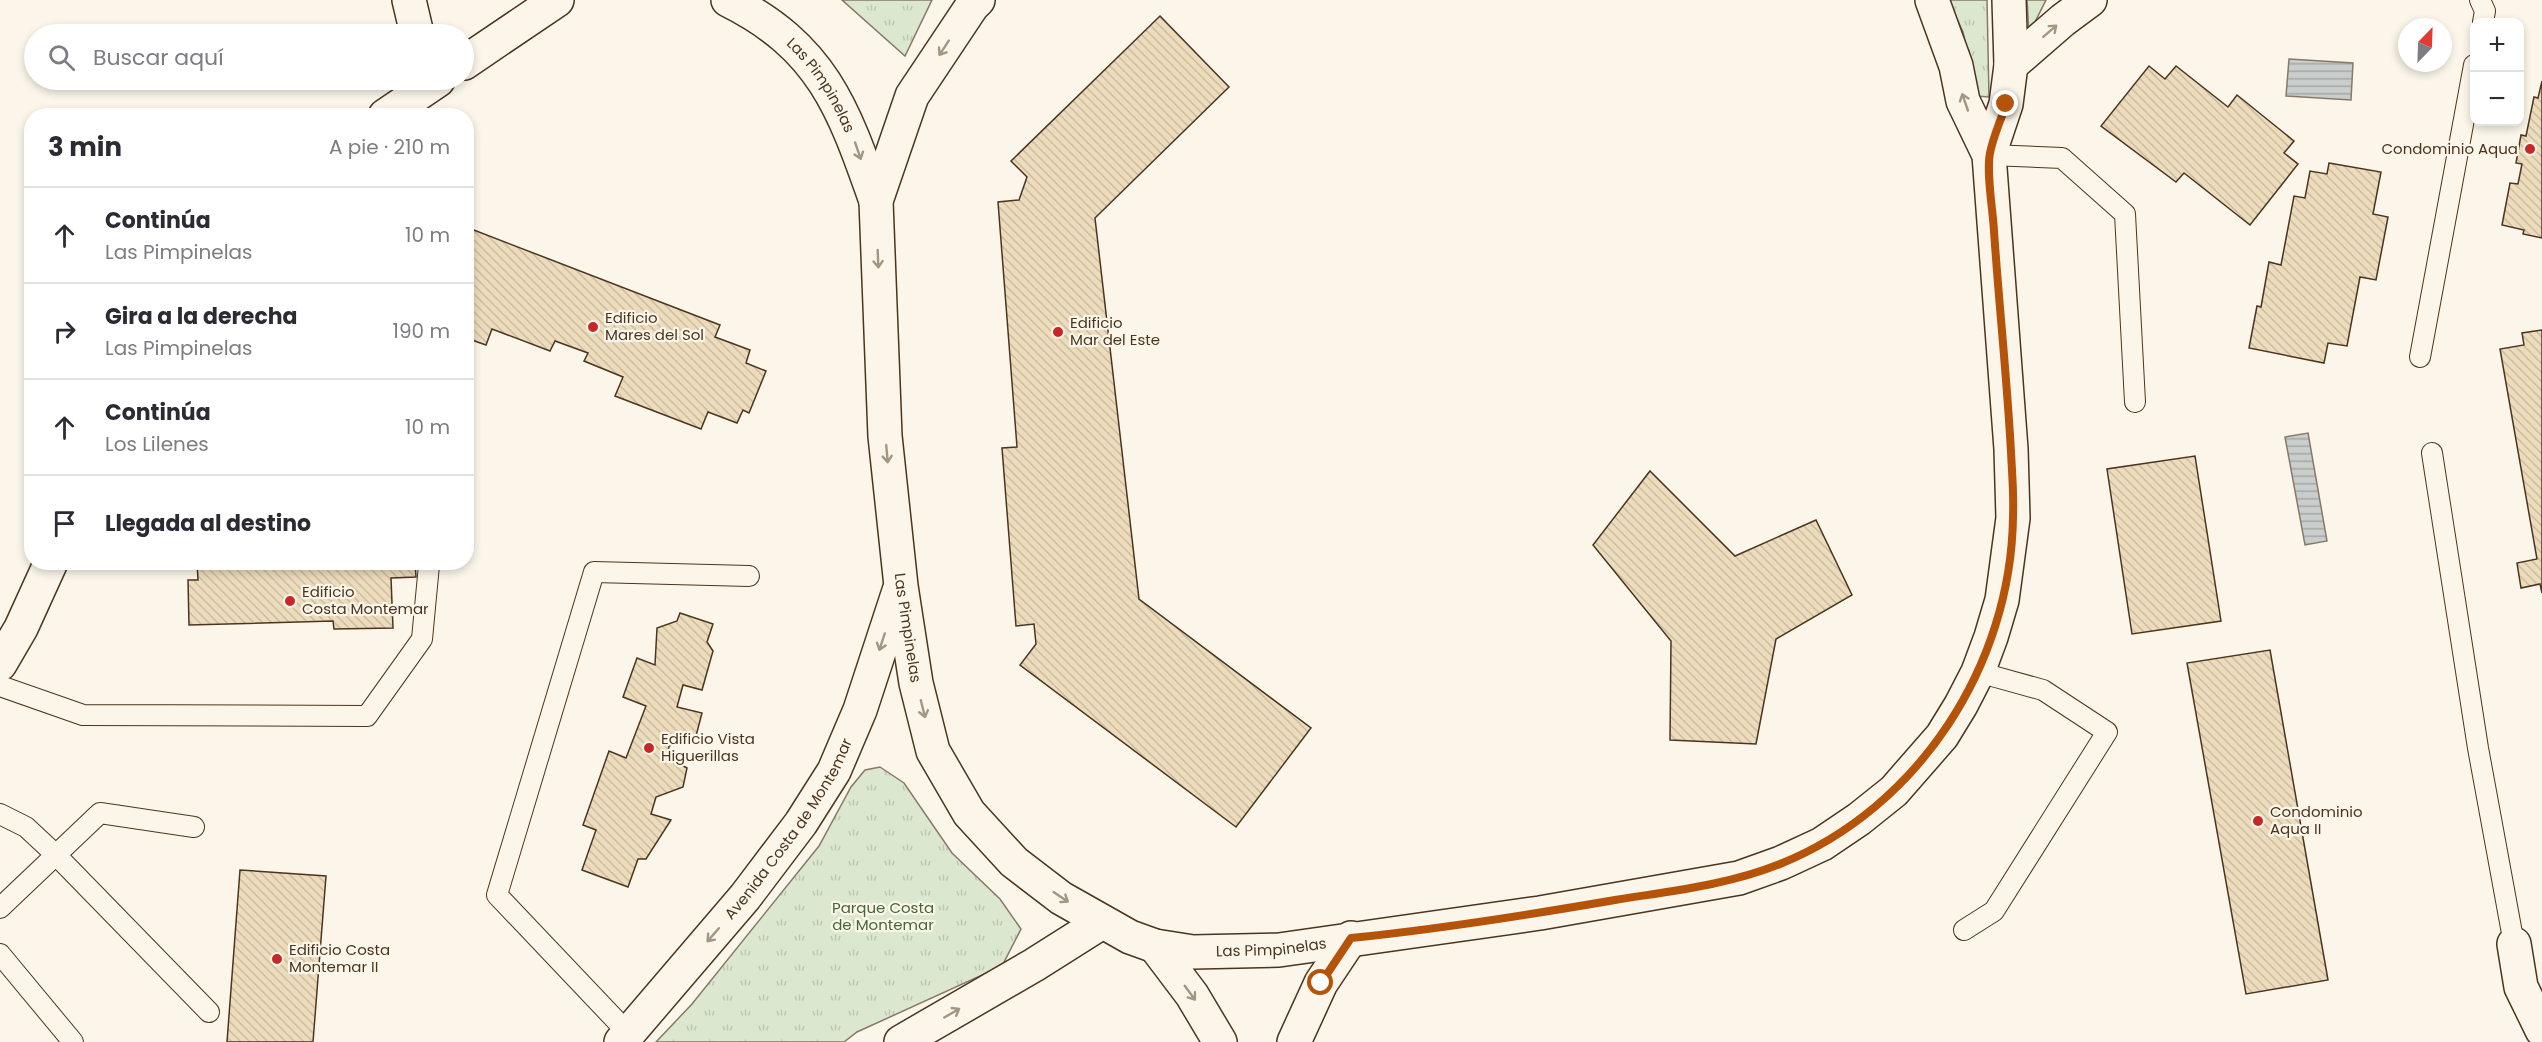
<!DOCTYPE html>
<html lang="es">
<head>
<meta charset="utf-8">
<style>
  body { margin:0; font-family:Poppins,sans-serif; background:#f2f2f3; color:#2b2b33 }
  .controls { position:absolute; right:18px; top:18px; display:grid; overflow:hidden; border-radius:12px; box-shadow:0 3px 9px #0003 }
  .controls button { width:54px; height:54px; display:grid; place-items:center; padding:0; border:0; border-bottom:2px solid #e1e1e2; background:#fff; color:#2b2b33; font:30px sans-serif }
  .compass { position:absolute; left:2398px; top:18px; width:54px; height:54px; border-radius:50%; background:#fff; box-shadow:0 3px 9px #0003; rotate:23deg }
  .stop { position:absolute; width:18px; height:18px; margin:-14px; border:4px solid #b45309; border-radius:50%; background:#fff }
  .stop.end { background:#b45309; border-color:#fff; box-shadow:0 2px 6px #0008 }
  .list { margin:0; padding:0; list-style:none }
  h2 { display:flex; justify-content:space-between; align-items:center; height:78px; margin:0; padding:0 24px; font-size:26px }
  h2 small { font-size:20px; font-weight:400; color:#7c7c81 }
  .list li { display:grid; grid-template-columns:39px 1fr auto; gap:18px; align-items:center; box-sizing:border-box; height:96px; padding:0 24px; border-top:2px solid #e1e1e2 }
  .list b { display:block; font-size:22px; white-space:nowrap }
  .list p { margin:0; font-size:20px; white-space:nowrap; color:#7c7c81 }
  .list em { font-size:20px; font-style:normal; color:#7c7c81 }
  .icon { flex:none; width:33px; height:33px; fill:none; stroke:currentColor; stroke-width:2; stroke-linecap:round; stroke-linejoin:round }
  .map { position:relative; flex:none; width:2542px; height:1042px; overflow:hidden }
  .search { position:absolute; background:#fff; box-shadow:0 3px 9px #0003; left:24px; top:24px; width:450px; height:66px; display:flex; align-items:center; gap:15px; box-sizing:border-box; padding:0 21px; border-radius:33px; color:#7c7c81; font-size:22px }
  .panel { position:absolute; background:#fff; box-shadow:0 3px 9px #0003; left:24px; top:108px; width:450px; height:462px; border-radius:24px }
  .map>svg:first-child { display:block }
  .grass { fill:url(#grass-tufts); stroke:#887966; stroke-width:1.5 }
  .water { fill:url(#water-rules); stroke:#887966; stroke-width:1.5 }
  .building { fill:url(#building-back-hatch); stroke:#4a3520; stroke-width:1.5 }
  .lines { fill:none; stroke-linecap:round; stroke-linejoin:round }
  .lane-casing { stroke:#4a3520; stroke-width:22 }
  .street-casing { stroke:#4a3520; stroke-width:36 }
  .secondary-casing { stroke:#4a3520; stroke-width:36 }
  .lane { stroke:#fbf6e9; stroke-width:20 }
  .street { stroke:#fbf6e9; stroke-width:33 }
  .secondary { stroke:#fbf6e9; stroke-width:33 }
  .oneway { stroke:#a29684 }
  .route { stroke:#b45309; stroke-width:8 }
  .poi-dot { fill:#c62828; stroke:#fbf6e9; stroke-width:2 }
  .labels { text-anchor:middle; stroke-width:4.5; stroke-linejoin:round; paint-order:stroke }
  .street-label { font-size:15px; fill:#4a3520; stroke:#fbf6e9 }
  .poi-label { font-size:15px; fill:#4a3520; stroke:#fbf6e9; text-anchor:start }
  .park-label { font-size:15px; fill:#436837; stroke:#fbf6e9 }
</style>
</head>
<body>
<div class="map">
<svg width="2542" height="1042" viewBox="0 0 2542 1042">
  <defs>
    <pattern id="grass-tufts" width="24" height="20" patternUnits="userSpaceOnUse" patternTransform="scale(1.5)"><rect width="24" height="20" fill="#dce7d0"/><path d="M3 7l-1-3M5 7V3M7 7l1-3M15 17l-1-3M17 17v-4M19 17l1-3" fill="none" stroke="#bec7b2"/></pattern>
    <pattern id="water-rules" width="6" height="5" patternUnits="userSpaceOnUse" patternTransform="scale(1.5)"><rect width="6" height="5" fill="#c9cecd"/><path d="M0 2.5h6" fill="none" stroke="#a5a8a6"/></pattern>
    <pattern id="building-back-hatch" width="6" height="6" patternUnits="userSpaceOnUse" patternTransform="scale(1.5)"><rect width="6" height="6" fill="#ecdcbc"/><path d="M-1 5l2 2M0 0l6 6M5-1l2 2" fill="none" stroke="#ccbda1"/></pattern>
  </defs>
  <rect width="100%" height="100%" fill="#fbf6e9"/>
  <!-- grass -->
  <g class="grass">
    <polygon points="842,0 932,0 905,56"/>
    <polygon points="1948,0 1987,0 1989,97 1976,96 1963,32"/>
    <polygon points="2027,0 2046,0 2029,34"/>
    <polygon points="880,767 904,783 952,853 1000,899 1021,929 1002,966 857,1032 844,1042 656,1042 692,1004 819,846 851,787 865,770"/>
  </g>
  <!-- water -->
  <g class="water">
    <polygon points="2289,59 2353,63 2351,100 2286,96"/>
    <polygon points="2308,433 2327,541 2305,545 2285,437"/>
  </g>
  <!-- building -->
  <g class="building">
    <polygon points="1160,16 1229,87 1095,218 1139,599 1311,728 1236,827 1020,665 1036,644 1034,624 1016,626 1002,448 1017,447 998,202 1019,200 1027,177 1011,161"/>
    <polygon points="2149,66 2165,79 2176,66 2228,107 2237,95 2294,141 2284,153 2298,164 2250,225 2184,173 2176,182 2101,126"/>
    <polygon points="2542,81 2542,238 2523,234 2524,230 2502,225 2510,183 2518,184 2522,164 2516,163 2521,135 2526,136 2534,97 2538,98"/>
    <polygon points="2329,163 2381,172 2373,214 2388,217 2376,280 2360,277 2347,346 2328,343 2324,363 2249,348 2257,306 2261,307 2269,262 2281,265 2294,196 2305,198 2310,171 2327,174"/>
    <polygon points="466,227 720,325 715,337 750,350 746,363 766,371 749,413 743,410 737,423 708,412 701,429 615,396 623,377 584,361 588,353 555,341 550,351 492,329 486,345 466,338"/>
    <polygon points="2542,330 2542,593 2540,584 2521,588 2517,563 2537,559 2500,349 2524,345 2522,333"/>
    <polygon points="2195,456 2221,621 2132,634 2107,469"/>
    <polygon points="1650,471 1735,556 1816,520 1852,595 1776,639 1756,744 1670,740 1671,641 1593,545"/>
    <polygon points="197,562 415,562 416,577 391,578 393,628 334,629 333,621 189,625 188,580 198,580"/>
    <polygon points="680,613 713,624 707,642 713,651 702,690 683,685 677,707 702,713 696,736 669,746 668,758 687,768 683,787 656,797 651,814 671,820 646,859 638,859 628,887 582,870 596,830 583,825 609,751 626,758 646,706 623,697 637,658 655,665 657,628 677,621"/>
    <polygon points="2270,650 2328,980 2246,994 2187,663"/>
    <polygon points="240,870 326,876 313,1042 227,1042"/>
  </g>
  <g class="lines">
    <defs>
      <g id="lane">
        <polyline points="2480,0 2485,11 2483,22"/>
        <polyline points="1989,155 2062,158 2125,214 2135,402"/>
        <polyline points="2420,357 2474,65"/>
        <polyline points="2432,453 2478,748 2514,944"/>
        <polyline points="0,686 83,715 367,716 422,639 429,565"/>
        <polyline points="0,814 26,827 55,854 209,1012"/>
        <polyline points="0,908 100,813 194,827"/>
        <polyline points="1964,930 1994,911 2107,732 2043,690 1978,672"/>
        <polyline points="0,954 73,1042"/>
        <polyline points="629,1034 497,895 594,572 749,576"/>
      </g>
      <g id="street">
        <polyline points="409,0 417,34"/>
        <path id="s1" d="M728 0C822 47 843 107 876 201"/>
        <polyline points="464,63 557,0"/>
        <polyline points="385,116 438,80"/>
        <polyline points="0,664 21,628 51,562"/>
        <polyline points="2514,944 2521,987 2542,1030"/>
      </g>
      <g id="secondary">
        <path id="s2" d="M978 0 972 6 912 96 876 201 885 436 901 586 916 683 933 751 969 813 1014 862 1061 898 1130 937 1155 946 1193 952 1279 950 1540 913 1739 878 1781 863 1822 844 1859 819 1894 791 1942 736 1961 705 1978 672 1991 637 2002 600 2013 518 2011 449 1989 155 1963 101 1956 66 1932 0"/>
        <polyline points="2011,65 2063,20 2090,0"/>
        <polyline points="1989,155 2006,104 2011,65 2009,0"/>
        <polyline points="1155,946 1192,995 1220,1042"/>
        <path id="s3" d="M621 1042 745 897 801 823 834 771 860 710 899 591"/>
        <polyline points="901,1042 1034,965 1102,922"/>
        <polyline points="1294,1042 1321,983 1351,938"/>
      </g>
    </defs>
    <!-- lane casing -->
    <use href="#lane" class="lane-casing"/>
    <!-- street casing -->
    <use href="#street" class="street-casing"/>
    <!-- secondary casing -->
    <use href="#secondary" class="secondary-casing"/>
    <!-- lane -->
    <use href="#lane" class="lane"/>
    <!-- street -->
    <use href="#street" class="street"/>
    <!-- secondary -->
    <use href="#secondary" class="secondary"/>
  </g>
  <!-- one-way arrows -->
  <defs><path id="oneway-shaft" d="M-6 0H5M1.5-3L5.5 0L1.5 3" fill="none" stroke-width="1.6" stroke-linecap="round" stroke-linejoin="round" transform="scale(1.5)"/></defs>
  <g class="oneway">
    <use href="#oneway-shaft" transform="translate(2050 31) rotate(-41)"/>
    <use href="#oneway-shaft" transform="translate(944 48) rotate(123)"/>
    <use href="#oneway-shaft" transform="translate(1965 102) rotate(-109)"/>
    <use href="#oneway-shaft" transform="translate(858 151) rotate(71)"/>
    <use href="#oneway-shaft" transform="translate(878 259) rotate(88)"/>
    <use href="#oneway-shaft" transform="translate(887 454) rotate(85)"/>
    <use href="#oneway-shaft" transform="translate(882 642) rotate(108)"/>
    <use href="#oneway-shaft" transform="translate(923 709) rotate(76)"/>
    <use href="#oneway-shaft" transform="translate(1061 897) rotate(34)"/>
    <use href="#oneway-shaft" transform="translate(713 935) rotate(131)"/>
    <use href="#oneway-shaft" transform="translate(1190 993) rotate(54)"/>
    <use href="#oneway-shaft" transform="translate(952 1013) rotate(-30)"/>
  </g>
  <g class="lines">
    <!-- route -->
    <path class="route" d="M1321 983 1351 938C1440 929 1528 915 1615 900 1671 891 1728 885 1780 864 1919 808 2011 665 2013 517 2014 495 2012 473 2011 452 2007 378 1999 305 1994 231 1993 210 1986 173 1990 153 1993 137 2001 120 2006 104"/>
  </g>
  <!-- markers -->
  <g class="poi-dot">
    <circle cx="2530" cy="149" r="6"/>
    <circle cx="593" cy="327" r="6"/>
    <circle cx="1058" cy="332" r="6"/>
    <circle cx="290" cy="601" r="6"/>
    <circle cx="649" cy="748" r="6"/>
    <circle cx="2258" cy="821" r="6"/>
    <circle cx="277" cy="959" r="6"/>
  </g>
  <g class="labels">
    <!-- street labels -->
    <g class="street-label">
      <text dy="5" stroke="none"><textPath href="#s1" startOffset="129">Las Pimpinelas</textPath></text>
      <text dy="5" stroke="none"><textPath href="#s2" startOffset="656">Las Pimpinelas</textPath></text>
      <text dy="5" stroke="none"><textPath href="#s3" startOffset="272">Avenida Costa de Montemar</textPath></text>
      <text dy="5" stroke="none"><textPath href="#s2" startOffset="1202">Las Pimpinelas</textPath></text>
    </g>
    <!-- poi labels -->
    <g class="poi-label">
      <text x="2518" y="154" text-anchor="end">Condominio Aqua</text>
      <text x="605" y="323">Edificio<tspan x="605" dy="17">Mares del Sol</tspan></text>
      <text x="1070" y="328">Edificio<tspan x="1070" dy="17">Mar del Este</tspan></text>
      <text x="302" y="597">Edificio<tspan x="302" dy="17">Costa Montemar</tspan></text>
      <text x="661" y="744">Edificio Vista<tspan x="661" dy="17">Higuerillas</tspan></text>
      <text x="2270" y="817">Condominio<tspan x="2270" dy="17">Aqua II</tspan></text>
      <text x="289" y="955">Edificio Costa<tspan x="289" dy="17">Montemar II</tspan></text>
    </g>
    <!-- park labels -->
    <g class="park-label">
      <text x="883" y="913">Parque Costa<tspan x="883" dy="17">de Montemar</tspan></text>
    </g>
  </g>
</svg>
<div class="controls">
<button>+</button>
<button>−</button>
</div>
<svg class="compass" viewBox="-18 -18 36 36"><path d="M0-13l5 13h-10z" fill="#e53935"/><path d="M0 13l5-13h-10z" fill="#7c7c81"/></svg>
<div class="stop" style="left:1321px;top:983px"></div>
<div class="stop end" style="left:2006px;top:104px"></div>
<div class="search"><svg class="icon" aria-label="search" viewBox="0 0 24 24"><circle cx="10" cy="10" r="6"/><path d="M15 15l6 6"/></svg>Buscar aquí</div>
<section class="panel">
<h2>3 min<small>A pie · 210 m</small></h2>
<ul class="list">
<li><svg class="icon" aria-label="ahead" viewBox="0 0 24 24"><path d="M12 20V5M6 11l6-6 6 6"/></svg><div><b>Continúa</b><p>Las Pimpinelas</p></div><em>10 m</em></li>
<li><svg class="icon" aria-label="right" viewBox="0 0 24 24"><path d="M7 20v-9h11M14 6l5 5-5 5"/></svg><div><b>Gira a la derecha</b><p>Las Pimpinelas</p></div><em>190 m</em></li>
<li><svg class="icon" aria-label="ahead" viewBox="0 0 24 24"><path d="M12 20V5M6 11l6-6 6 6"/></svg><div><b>Continúa</b><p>Los Lilenes</p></div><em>10 m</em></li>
<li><svg class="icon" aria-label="arrive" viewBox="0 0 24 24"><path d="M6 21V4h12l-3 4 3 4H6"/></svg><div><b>Llegada al destino</b></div></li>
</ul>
</section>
</div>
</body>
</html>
